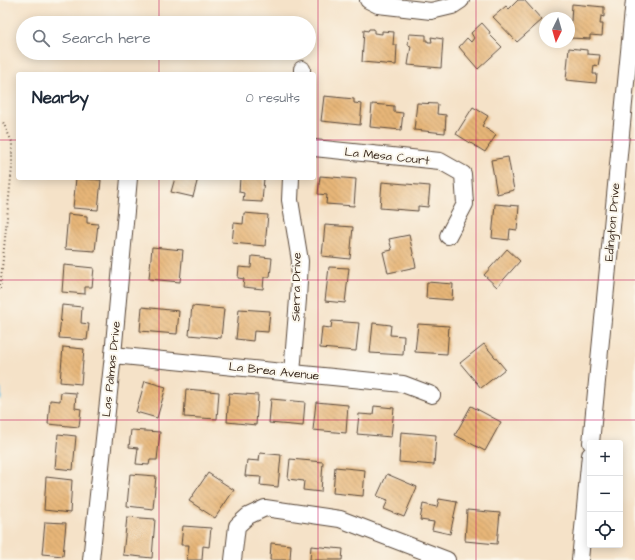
<!DOCTYPE html>
<html lang="en">
<head>
<meta charset="utf-8">
<style>
  body { margin:0; font-family:"Architects Daughter",sans-serif; background:#f6f6f7; color:#1f2937 }
  .controls { position:absolute; right:12px; bottom:12px; display:grid; overflow:hidden; border-radius:4px; box-shadow:0 2px 10px #0003 }
  .controls button { width:36px; height:36px; display:grid; place-items:center; padding:0; border:0; border-bottom:1px solid #e0e1e3; background:#fff; color:#1f2937; font:20px sans-serif }
  .compass { position:absolute; left:539px; top:12px; width:36px; height:36px; border-radius:50%; background:#fff; box-shadow:0 2px 10px #0003; rotate:185deg }
  .list { margin:0; padding:0; list-style:none }
  h2 { display:flex; justify-content:space-between; align-items:center; height:52px; margin:0; padding:0 16px; font-size:17px }
  h2 small { font-size:13px; font-weight:400; color:#747a83 }
  .icon { flex:none; width:22px; height:22px; fill:none; stroke:currentColor; stroke-width:2; stroke-linecap:round; stroke-linejoin:round }
  .map { position:relative; flex:none; width:635px; height:560px; overflow:hidden }
  .search { position:absolute; background:#fff; box-shadow:0 2px 10px #0003; left:16px; top:16px; width:300px; height:44px; display:flex; align-items:center; gap:10px; box-sizing:border-box; padding:0 14px; border-radius:22px; color:#747a83; font-size:15px }
  .panel { position:absolute; background:#fff; box-shadow:0 2px 10px #0003; left:16px; top:72px; width:300px; height:108px; border-radius:4px }
  .map>svg:first-child { display:block }
  .lines { fill:none; stroke-linecap:round; stroke-linejoin:round }
  .stream { stroke:#63bee1; stroke-width:3.5 }
  .building { fill:url(#building-back-hatch) }
  .minor-casing { stroke:#574638; stroke-width:18 }
  .path { stroke:#574638; stroke-width:2; stroke-dasharray:1 3; stroke-linecap:butt }
  .minor { stroke:#fff; stroke-width:16 }
  .grid { fill:none; stroke:#c2185b; stroke-width:1; stroke-opacity:0.55 }
  .labels { text-anchor:middle; stroke-width:4; stroke-linejoin:round; paint-order:stroke }
  .street-label { font-size:12px; fill:#3b2a1e; stroke:#fbf7ec }
</style>
</head>
<body>
<div class="map">
<svg width="635" height="560" viewBox="0 0 635 560">
  <defs>
    <pattern id="building-back-hatch" width="6" height="6" patternUnits="userSpaceOnUse"><rect width="6" height="6" fill="#e7b678"/><path d="M-1 5l2 2M0 0l6 6M5-1l2 2" fill="none" stroke="#bc9462"/></pattern>
  </defs>
  <rect width="100%" height="100%" fill="#fbf7ec"/>
  <filter id="ink" filterUnits="userSpaceOnUse"><feTurbulence type="fractalNoise" baseFrequency=".025" numOctaves="2"/><feDisplacementMap in="SourceGraphic" scale="8" xChannelSelector="R" yChannelSelector="G"/><feConvolveMatrix kernelMatrix="1 2 1 2 8 2 1 2 1" color-interpolation-filters="sRGB"/></filter>
  <filter id="wash" filterUnits="userSpaceOnUse"><feTurbulence type="fractalNoise" baseFrequency=".012" numOctaves="4" result="noise"/><feDisplacementMap in="SourceGraphic" scale="16" xChannelSelector="R" yChannelSelector="G"/><feGaussianBlur stdDeviation="0.9" result="paint"/><feColorMatrix in="noise" values="0 0 0 0 0 0 0 0 0 0 0 0 0 0 0 0 0 1.4 0 .05"/><feComposite in="paint" operator="in"/></filter>
  <g filter="url(#wash)">
    <rect width="100%" height="100%" fill="#f5e2c8"/>
    <g class="lines">
      <!-- stream -->
      <polyline class="stream" points="0,390 0,398"/>
    </g>
    <g id="blocks">
      <!-- building -->
      <g class="building">
        <polygon points="518,0 524,0 542,20 517,42 493,17 506,6 509,9"/>
        <polygon points="572,4 604,7 604,17 601,16 600,24 603,24 602,36 590,35 590,39 570,38"/>
        <polygon points="482,23 490,32 489,34 502,47 478,69 459,47 467,38 471,42 474,38 471,33"/>
        <polygon points="369,29 374,29 374,33 382,34 382,31 394,32 393,45 397,45 396,65 362,62 364,30 368,31"/>
        <polygon points="409,34 426,35 426,41 428,41 428,42 432,42 431,37 443,39 441,68 408,65 411,46 408,45"/>
        <polygon points="569,48 587,50 587,54 600,55 598,66 594,65 593,74 597,74 596,83 566,80"/>
        <polygon points="324,96 354,99 354,103 362,104 360,125 321,121"/>
        <polygon points="417,103 438,104 437,114 446,115 445,133 414,130"/>
        <polygon points="372,104 394,106 394,112 403,113 401,130 370,127"/>
        <polygon points="473,107 488,116 482,126 496,135 485,152 456,134"/>
        <polygon points="508,157 514,190 497,194 491,160"/>
        <polygon points="320,176 356,179 354,206 326,204 327,195 318,194"/>
        <polygon points="76,178 101,180 98,210 73,208"/>
        <polygon points="175,178 198,178 193,197 171,192"/>
        <polygon points="240,178 264,178 262,202 243,201 244,193 239,192"/>
        <polygon points="382,182 430,186 428,207 418,206 418,211 380,208"/>
        <polygon points="495,204 519,206 517,230 510,229 509,240 492,238"/>
        <polygon points="244,213 268,215 265,246 232,243 234,223 243,224"/>
        <polygon points="68,214 87,216 87,223 98,224 95,251 65,249"/>
        <polygon points="325,225 353,227 350,259 322,256"/>
        <polygon points="409,235 416,267 388,273 383,252 392,250 389,239"/>
        <polygon points="152,247 183,250 180,282 149,279"/>
        <polygon points="507,249 520,261 497,287 484,275"/>
        <polygon points="252,256 272,258 270,277 264,277 263,289 243,287 244,279 238,278 239,267 251,268"/>
        <polygon points="64,265 94,268 92,287 85,287 85,294 62,292"/>
        <polygon points="329,267 349,268 345,303 325,301"/>
        <polygon points="427,282 453,284 452,300 426,298"/>
        <polygon points="62,305 82,307 81,323 89,324 87,340 59,338"/>
        <polygon points="192,306 224,309 221,338 189,335"/>
        <polygon points="142,307 179,311 177,334 140,331"/>
        <polygon points="239,309 270,311 268,332 254,331 253,341 236,339"/>
        <polygon points="332,321 359,323 356,351 320,348 322,327 331,328"/>
        <polygon points="373,323 391,325 390,335 404,336 403,355 370,353"/>
        <polygon points="418,324 449,326 447,354 415,352"/>
        <polygon points="484,344 505,369 481,388 460,363"/>
        <polygon points="63,347 84,349 81,384 60,382"/>
        <polygon points="145,381 166,387 157,418 136,412"/>
        <polygon points="186,389 219,392 217,419 184,417"/>
        <polygon points="61,392 76,393 75,408 81,409 79,427 48,424 50,400 60,401"/>
        <polygon points="229,393 258,395 256,425 227,422"/>
        <polygon points="271,399 305,402 303,426 269,423"/>
        <polygon points="316,402 348,405 346,433 313,430"/>
        <polygon points="374,406 394,408 391,437 357,434 359,414 373,415"/>
        <polygon points="471,406 501,422 485,451 455,435"/>
        <polygon points="131,430 160,432 157,460 150,460 149,465 136,464 138,448 129,447"/>
        <polygon points="401,432 436,435 434,465 399,462"/>
        <polygon points="58,434 76,436 73,470 55,468"/>
        <polygon points="260,453 281,455 278,487 260,485 261,477 245,476 247,460 259,461"/>
        <polygon points="290,459 323,462 321,492 303,490 304,481 288,479"/>
        <polygon points="335,467 365,470 363,496 333,493"/>
        <polygon points="208,473 234,490 215,518 189,501"/>
        <polygon points="130,474 156,476 153,509 127,506"/>
        <polygon points="387,474 417,487 404,517 384,509 388,500 377,496"/>
        <polygon points="46,477 72,480 70,513 44,510"/>
        <polygon points="439,499 457,502 450,534 432,530 434,522 420,520 423,504 437,507"/>
        <polygon points="467,510 500,513 497,544 465,541"/>
        <polygon points="127,517 155,519 152,558 123,555"/>
        <polygon points="45,522 66,523 63,556 42,554"/>
        <polygon points="183,526 211,528 209,547 203,546 202,560 187,560 189,545 181,545"/>
        <polygon points="271,543 291,545 290,560 270,560"/>
        <polygon points="311,546 343,549 342,560 310,560"/>
      </g>
    </g>
  </g>
  <g filter="url(#ink)">
    <use href="#blocks" fill-opacity="0" stroke="#574638" stroke-width="1"/>
    <g class="lines">
      <defs>
        <g id="minor">
          <polyline points="368,0 378,5 431,11 452,6 461,0"/>
          <polyline points="302,74 302,69"/>
          <polyline points="314,148 440,161 463,174 465,204 448,236"/>
          <polyline points="291,178 290,200 300,261 298,299 292,373"/>
          <polyline points="113,355 403,384 432,395"/>
          <polyline points="591,443 634,0"/>
          <polyline points="91,560 113,355 129,178"/>
          <polyline points="233,560 237,526 248,516 265,508 340,519 447,560"/>
          <polyline points="580,560 590,455"/>
        </g>
      </defs>
      <!-- minor casing -->
      <use href="#minor" class="minor-casing"/>
      <!-- path -->
      <polyline class="path" points="0,289 12,167 12,142 2,120"/>
      <!-- minor -->
      <use href="#minor" class="minor"/>
    </g>
  </g>
  <!-- grid -->
  <path class="grid" d="M159 0V23M318 0V560M476 0V560M159 53V74M0 140H18M314 140H635M159 178V560M0 280H635M0 420H635"/>
  <g class="labels">
    <!-- street labels -->
    <g class="street-label">
      <text transform="translate(387 156) rotate(6)" y="4">La Mesa Court</text>
      <text transform="translate(612 222) rotate(-85)" y="4">Edington Drive</text>
      <text transform="translate(296 287) rotate(-89)" y="4">Sierra Drive</text>
      <text transform="translate(111 369) rotate(-84)" y="4">Las Palmas Drive</text>
      <text transform="translate(274 371) rotate(6)" y="4">La Brea Avenue</text>
    </g>
  </g>
</svg>
<div class="controls">
<button>+</button>
<button>−</button>
<button><svg class="icon" aria-label="locate" viewBox="0 0 24 24"><circle cx="12" cy="12" r="6"/><path d="M12 2v4M12 18v4M2 12h4M18 12h4"/></svg></button>
</div>
<svg class="compass" viewBox="-18 -18 36 36"><path d="M0-13l5 13h-10z" fill="#e53935"/><path d="M0 13l5-13h-10z" fill="#747a83"/></svg>
<div class="search"><svg class="icon" aria-label="search" viewBox="0 0 24 24"><circle cx="10" cy="10" r="6"/><path d="M15 15l6 6"/></svg>Search here</div>
<section class="panel">
<h2>Nearby<small>0 results</small></h2>
<ul class="list">
</ul>
</section>
</div>
</body>
</html>
